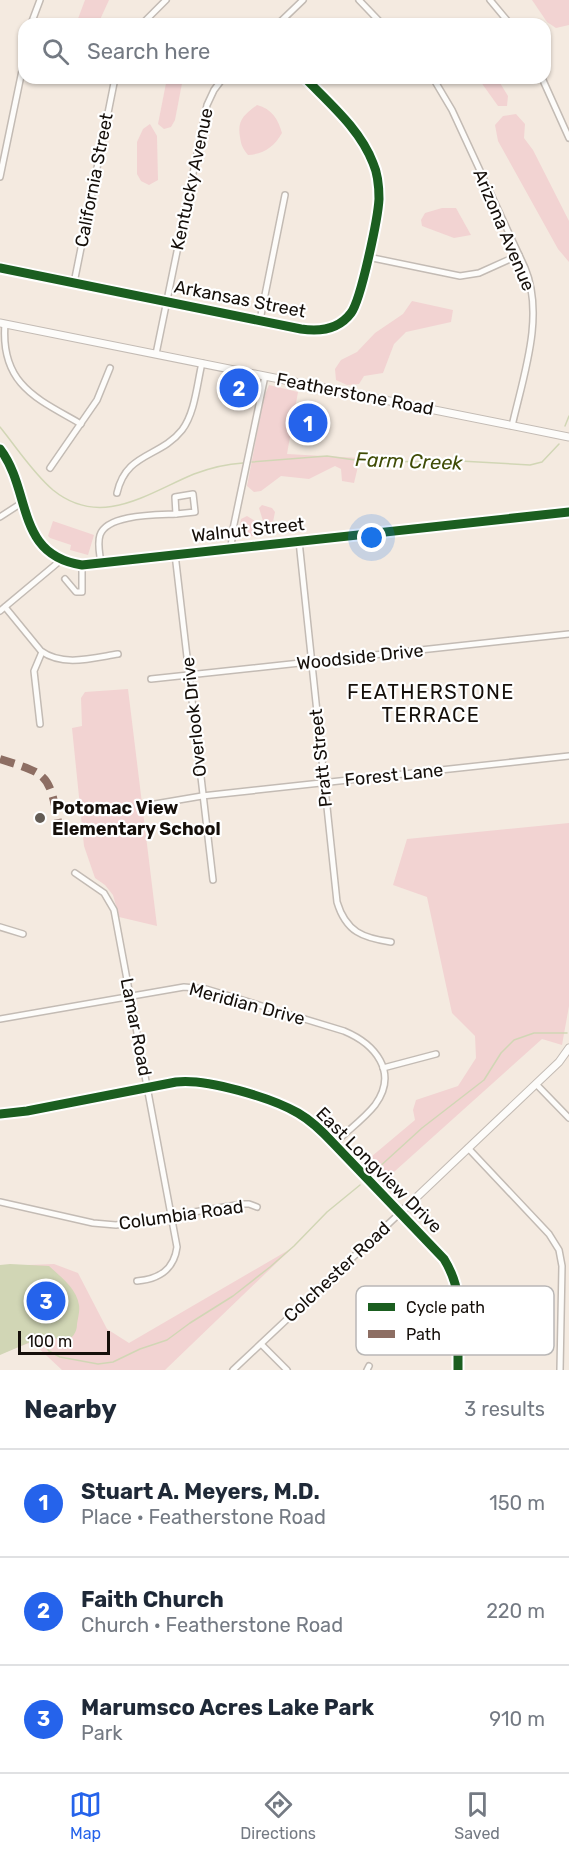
<!DOCTYPE html>
<html lang="en">
<head>
<meta charset="utf-8">
<style>
  body { margin:0; font-family:Rubik,sans-serif; background:#f2f2f3; color:#1f2937 }
  .scale { position:absolute; left:18px; bottom:15px; width:92px; box-sizing:border-box; padding-left:6px; border:3px solid #150f0a; border-top:0; font-size:16px; line-height:21px; white-space:nowrap; color:#150f0a; -webkit-text-stroke:4px #fff; paint-order:stroke }
  .you { position:absolute; left:372px; top:538px; width:21px; height:21px; margin:-15px; border:4px solid #fff; border-radius:50%; background:#1a73e8; box-shadow:0 0 0 9px #1a73e833 }
  .badge { display:grid; place-items:center; width:39px; height:39px; border-radius:50%; background:#2563eb; color:#fff; font-size:20px; font-weight:700 }
  .pin { position:absolute; translate:-50% -50%; border:3px solid #fff; box-shadow:0 2px 6px #0006 }
  .list { margin:0; padding:0; list-style:none }
  h2 { display:flex; justify-content:space-between; align-items:center; height:78px; margin:0; padding:0 24px; font-size:26px }
  h2 small { font-size:20px; font-weight:400; color:#747a83 }
  .list li { display:grid; grid-template-columns:39px 1fr auto; gap:18px; align-items:center; box-sizing:border-box; height:108px; padding:0 24px; border-top:2px solid #e0e1e3 }
  .list b { display:block; font-size:22px; white-space:nowrap }
  .list p { margin:0; font-size:20px; white-space:nowrap; color:#747a83 }
  .list em { font-size:20px; font-style:normal; color:#747a83 }
  .icon { flex:none; width:33px; height:33px; fill:none; stroke:currentColor; stroke-width:2; stroke-linecap:round; stroke-linejoin:round }
  .map { position:relative; flex:none; width:569px; height:1370px; overflow:hidden }
  .search { position:absolute; background:#fff; box-shadow:0 2px 4px #0004; left:18px; right:18px; top:18px; height:66px; display:flex; align-items:center; gap:15px; box-sizing:border-box; padding:0 21px; border-radius:18px; color:#747a83; font-size:22px }
  .sheet { height:402px; background:#fff }
  nav { display:flex; justify-content:space-around; align-items:center; box-sizing:border-box; height:84px; border-top:2px solid #e0e1e3; background:#fff; font-size:16px; color:#747a83 }
  nav a { display:grid; justify-items:center; gap:3px }
  nav .on { color:#2563eb }
  .map>svg:first-child { display:block }
  .green { fill:#f2d3d2 }
  .water { fill:#d1d6b5 }
  .lines { fill:none; stroke-linecap:round; stroke-linejoin:round }
  .stream { stroke:#d1d6b5; stroke-width:1.5 }
  .minor-casing { stroke:#c3bbb4; stroke-width:8 }
  .tertiary-casing { stroke:#c3bbb4; stroke-width:9 }
  .minor { stroke:#fdfcfa; stroke-width:5 }
  .tertiary { stroke:#fdfcfa; stroke-width:7 }
  .quiet { stroke:#8d6e63; stroke-width:8; stroke-dasharray:15 8; stroke-linecap:butt }
  .cycleway-casing { stroke:#fff; stroke-width:13 }
  .cycleway { stroke:#1b5e20; stroke-width:9 }
  .poi-dot { fill:#635c55; stroke:#fff; stroke-width:2 }
  .labels { text-anchor:middle; stroke-width:4.5; stroke-linejoin:round; paint-order:stroke }
  .street-label { font-size:18px; fill:#150f0a; stroke:#fff }
  .poi-label { font-size:18px; font-weight:bold; fill:#150f0a; stroke:#fff; text-anchor:start }
  .water-label { font-size:20px; font-style:italic; fill:#3f4c06; stroke:#fff }
  .neighbourhood-label { font-size:20px; letter-spacing:1.5px; fill:#150f0a; stroke:#fff }
  .key { fill:#fff; stroke:#b9b7b6; stroke-width:1.5 }
  .key-label { font-size:16px; fill:#150f0a }
</style>
</head>
<body>
<div class="map">
<svg width="569" height="1370" viewBox="0 0 569 1370">
  <rect width="100%" height="100%" fill="#f4eae0"/>
  <!-- green -->
  <g class="green">
    <polygon points="85,0 109,0 98,24 76,24"/>
    <polygon points="532,0 569,0 569,25 556,28 547,22"/>
    <polygon points="167,78 183,78 175,120 171,127 164,129 158,124"/>
    <polygon points="478,78 497,78 508,96 507,106 498,106"/>
    <path d="M257 105C272 109 278 119 282 133 274 147 264 154 248 155 243 149 241 145 240 137 237 120 244 115 257 105Z"/>
    <polygon points="516,114 525,124 524,138 533,150 569,221 569,262 558,249 498,141 495,125 503,116"/>
    <polygon points="150,124 157,136 158,180 149,185 141,181 137,174 137,142 143,129"/>
    <polygon points="442,208 456,208 471,235 454,238 422,226 421,220 425,213"/>
    <polygon points="412,301 453,310 451,322 406,332 394,344 383,373 364,376 359,384 347,385 336,380 335,369 341,360 357,352 375,333 403,314"/>
    <polygon points="269,385 298,392 287,454 360,458 354,483 342,481 341,469 335,466 309,479 281,476 261,491 254,492 247,486 264,397"/>
    <polygon points="262,505 272,508 275,512 271,532 255,536 242,537 239,531 241,519 247,516 257,522 263,521 259,508"/>
    <polygon points="53,521 94,535 88,555 70,550 71,545 50,538 48,536"/>
    <polygon points="128,689 157,926 119,917 113,895 105,885 95,878 84,846 72,728 82,726 81,698 85,692"/>
    <polygon points="569,823 569,1006 562,1045 542,1039 385,1180 365,1162 415,1120 413,1110 416,1100 458,1086 476,1058 475,1036 452,1013 427,897 393,885 407,839"/>
    <polygon points="292,1248 165,1370 62,1370 32,1342 0,1354 0,1266 54,1264 78,1273 107,1329 129,1343"/>
  </g>
  <!-- water -->
  <path class="water" d="M10 1264 49 1266C60 1276 77 1289 79 1305 80 1311 78 1317 77 1324 77 1333 72 1339 64 1342L50 1336 42 1337 0 1355V1265Z"/>
  <g class="lines">
    <!-- stream -->
    <g class="stream">
      <polyline points="565,426 569,416"/>
      <path d="M0 427C17 448 33 473 53 490 101 529 148 493 194 474 210 468 226 464 243 463"/>
      <polyline points="252,462 327,456 369,462 460,461 530,465 542,462 559,444"/>
      <polyline points="377,1169 422,1128 484,1080 501,1053 514,1040 534,1033 567,1033"/>
      <polyline points="40,1339 49,1351 60,1357 98,1364 113,1362 140,1349 167,1340 190,1323 233,1296 270,1267 294,1246 327,1212 360,1185"/>
    </g>
    <defs>
      <g id="minor">
        <polyline points="359,0 382,24"/>
        <polyline points="490,0 510,24"/>
        <polyline points="31,24 40,0"/>
        <polyline points="142,24 166,0"/>
        <polyline points="278,24 303,0"/>
        <path d="M433 78 452 110 525 268C545 316 523 377 512 426"/>
        <polyline points="542,78 569,138"/>
        <polyline points="0,177 24,61"/>
        <polyline points="368,257 460,276 479,273 519,255"/>
        <path d="M0 268 301 329C320 332 339 329 351 313 361 300 378 218 379 199 379 186 378 174 373 163 360 129 330 104 305 78"/>
        <polyline points="74,283 115,78"/>
        <polyline points="260,320 285,195"/>
        <path d="M5 324C0 386 40 400 81 424"/>
        <polyline points="156,354 207,105 214,90 223,78"/>
        <path d="M0 449C32 491 15 555 82 565L569 512"/>
        <polyline points="50,468 97,400 110,368"/>
        <path d="M117 493C126 452 160 458 182 430 195 413 197 384 202 363"/>
        <polygon points="193,494 195,512 176,514 175,497"/>
        <polyline points="0,517 23,502"/>
        <path d="M299 541 337 902C346 932 363 938 391 942"/>
        <polyline points="231,548 233,529 265,376"/>
        <polyline points="175,554 213,880"/>
        <path d="M101 564C100 554 97 544 100 535 107 514 157 515 176 514"/>
        <polyline points="65,579 76,592 82,592 82,565"/>
        <path d="M5 607 41 651C63 667 93 658 118 654"/>
        <polyline points="0,611 61,560"/>
        <polyline points="151,679 569,634"/>
        <polyline points="40,724 34,671 42,652"/>
        <polyline points="149,805 202,796 569,756"/>
        <path d="M75 873 104 893 114 910 177 1247C174 1270 159 1279 137 1281"/>
        <polyline points="0,927 23,934"/>
        <path d="M0 1019 184 987 206 989 344 1031C375 1044 399 1072 375 1105 364 1119 347 1131 334 1144"/>
        <polyline points="383,1068 436,1054"/>
        <polyline points="536,1084 569,1118"/>
        <polyline points="0,1114 27,1111 180,1082 199,1081 214,1084 278,1103 300,1114 319,1129 400,1213 233,1370"/>
        <polyline points="468,1148 549,1234 559,1250 562,1266 560,1370"/>
        <polyline points="0,1202 93,1223 116,1225 242,1204 249,1204 257,1207"/>
        <polyline points="261,1344 287,1370"/>
        <polyline points="367,1370 369,1366"/>
      </g>
      <g id="tertiary">
        <polyline points="0,323 569,437"/>
        <path d="M458 1370C458 1341 464 1294 450 1268 438 1247 416 1230 400 1213L559 1062 569 1048"/>
      </g>
    </defs>
    <!-- minor casing -->
    <use href="#minor" class="minor-casing"/>
    <!-- tertiary casing -->
    <use href="#tertiary" class="tertiary-casing"/>
    <!-- minor -->
    <use href="#minor" class="minor"/>
    <!-- tertiary -->
    <use href="#tertiary" class="tertiary"/>
    <!-- quiet -->
    <path class="quiet" d="M0 759C46 774 49 772 58 821"/>
    <defs>
      <g id="cycleway">
        <path d="M0 268 301 329C320 332 339 329 351 313 361 300 378 218 379 199 379 186 378 174 373 163 360 129 330 104 305 78"/>
        <path d="M0 449C32 491 15 555 82 565L569 512"/>
        <path d="M0 1114 27 1111 176 1082C206 1078 272 1098 298 1113 312 1121 323 1132 334 1144L444 1259C452 1272 456 1283 458 1298V1370"/>
      </g>
    </defs>
    <!-- cycleway casing -->
    <use href="#cycleway" class="cycleway-casing"/>
    <!-- cycleway -->
    <use href="#cycleway" class="cycleway"/>
  </g>
  <!-- markers -->
  <circle class="poi-dot" cx="40" cy="818" r="6"/>
  <g class="labels">
    <!-- street labels -->
    <g class="street-label">
      <text transform="translate(192 179) rotate(-78)" y="6">Kentucky Avenue</text>
      <text transform="translate(94 180) rotate(-79)" y="6">California Street</text>
      <text transform="translate(504 230) rotate(67)" y="6">Arizona Avenue</text>
      <text transform="translate(240 299) rotate(11)" y="6">Arkansas Street</text>
      <text transform="translate(355 394) rotate(11)" y="6">Featherstone Road</text>
      <text transform="translate(248 530) rotate(-6)" y="6">Walnut Street</text>
      <text transform="translate(360 657) rotate(-6)" y="6">Woodside Drive</text>
      <text transform="translate(194 717) rotate(-96)" y="6">Overlook Drive</text>
      <text transform="translate(321 758) rotate(-96)" y="6">Pratt Street</text>
      <text transform="translate(394 775) rotate(-6)" y="6">Forest Lane</text>
      <text transform="translate(247 1004) rotate(15)" y="6">Meridian Drive</text>
      <text transform="translate(136 1027) rotate(79)" y="6">Lamar Road</text>
      <text transform="translate(379 1170) rotate(45)" y="6">East Longview Drive</text>
      <text transform="translate(181 1215) rotate(-8)" y="6">Columbia Road</text>
      <text transform="translate(337 1272) rotate(-43)" y="6">Colchester Road</text>
    </g>
    <!-- poi labels -->
    <g class="poi-label">
      <text x="52" y="814">Potomac View<tspan x="52" dy="21">Elementary School</tspan></text>
    </g>
    <!-- water labels -->
    <g class="water-label">
      <text transform="translate(409 461) rotate(2)" y="7">Farm Creek</text>
    </g>
    <!-- neighbourhood labels -->
    <g class="neighbourhood-label">
      <text x="431" y="699">FEATHERSTONE<tspan x="431" dy="23">TERRACE</tspan></text>
    </g>
  </g>
  <!-- legend -->
  <rect x="356" y="1286" width="198" height="69" rx="9" class="key"/>
  <rect x="368" y="1303" width="27" height="8" fill="#1b5e20"/>
  <rect x="368" y="1330" width="27" height="8" fill="#8d6e63"/>
  <g class="key-label">
    <text x="406" y="1313">Cycle path</text>
    <text x="406" y="1340">Path</text>
  </g>
</svg>
<div class="scale">100 m</div>
<div class="you"></div>
<div class="pin badge" style="left:308px;top:423px">1</div>
<div class="pin badge" style="left:239px;top:388px">2</div>
<div class="pin badge" style="left:46px;top:1301px">3</div>
<div class="search"><svg class="icon" aria-label="search" viewBox="0 0 24 24"><circle cx="10" cy="10" r="6"/><path d="M15 15l6 6"/></svg>Search here</div>
</div>
<section class="sheet">
<h2>Nearby<small>3 results</small></h2>
<ul class="list">
<li><span class="badge">1</span><div><b>Stuart A. Meyers, M.D.</b><p>Place · Featherstone Road</p></div><em>150 m</em></li>
<li><span class="badge">2</span><div><b>Faith Church</b><p>Church · Featherstone Road</p></div><em>220 m</em></li>
<li><span class="badge">3</span><div><b>Marumsco Acres Lake Park</b><p>Park</p></div><em>910 m</em></li>
</ul>
</section>
<nav>
<a class="on"><svg class="icon" aria-label="map" viewBox="0 0 24 24"><path d="M3 6l6-2 6 2 6-2v14l-6 2-6-2-6 2zM9 4v14M15 6v14"/></svg>Map</a>
<a><svg class="icon" aria-label="directions" viewBox="0 0 24 24"><path d="M12 3l9 9-9 9-9-9zM9 14v-3h6M13 9l2 2-2 2"/></svg>Directions</a>
<a><svg class="icon" aria-label="saved" viewBox="0 0 24 24"><path d="M7 4h10v16l-5-4-5 4z"/></svg>Saved</a>
</nav>
</body>
</html>
